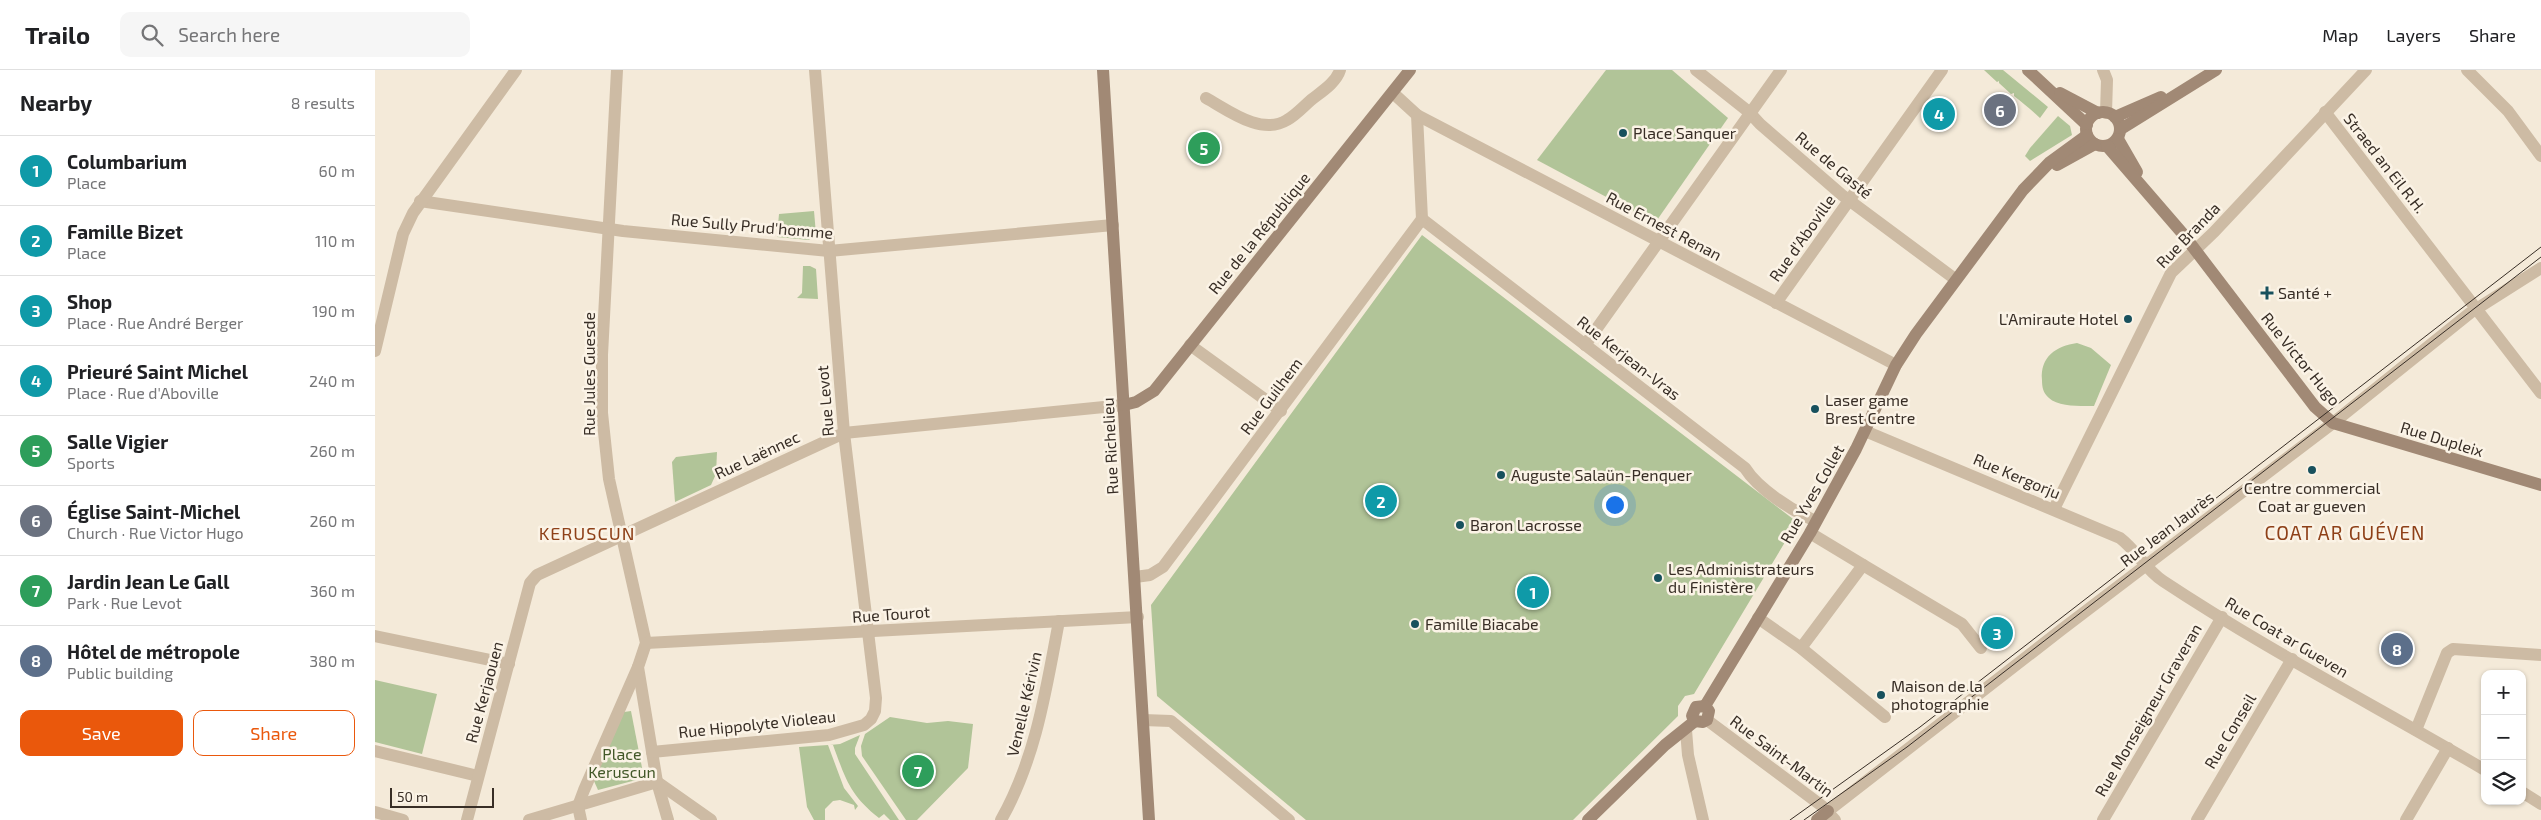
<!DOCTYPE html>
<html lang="en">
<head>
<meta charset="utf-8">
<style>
  body { margin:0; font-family:"Exo 2",sans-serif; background:#f6f6f6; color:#202124 }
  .controls { position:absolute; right:15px; bottom:15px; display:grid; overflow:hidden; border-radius:10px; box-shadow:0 1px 4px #0004 }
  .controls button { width:45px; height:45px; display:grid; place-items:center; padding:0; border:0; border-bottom:1px solid #e0e0e0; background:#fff; color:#202124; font:25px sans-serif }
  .scale { position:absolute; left:15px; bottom:12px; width:104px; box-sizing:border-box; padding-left:5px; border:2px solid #382e26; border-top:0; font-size:14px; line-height:18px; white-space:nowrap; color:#382e26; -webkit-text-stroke:4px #fbf3e6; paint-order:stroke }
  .you { position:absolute; left:1239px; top:434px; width:18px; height:18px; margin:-12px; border:4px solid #fff; border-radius:50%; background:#1a73e8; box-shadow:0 0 0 8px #1a73e833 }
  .badge { display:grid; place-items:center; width:32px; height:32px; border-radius:50%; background:#ea580c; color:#fff; font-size:16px; font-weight:700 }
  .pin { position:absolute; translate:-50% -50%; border:2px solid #fff; box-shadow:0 1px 5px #0006 }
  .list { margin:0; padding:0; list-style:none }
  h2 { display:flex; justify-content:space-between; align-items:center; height:65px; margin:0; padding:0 20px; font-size:21px }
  h2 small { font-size:16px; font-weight:400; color:#757577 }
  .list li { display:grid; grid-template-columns:32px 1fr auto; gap:15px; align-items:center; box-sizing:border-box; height:70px; padding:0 20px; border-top:1px solid #e0e0e0 }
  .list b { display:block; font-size:19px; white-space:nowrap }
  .list p { margin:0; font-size:16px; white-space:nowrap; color:#757577 }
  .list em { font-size:16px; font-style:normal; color:#757577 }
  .actions { display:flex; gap:10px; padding:15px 20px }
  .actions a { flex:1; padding:11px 0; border:1px solid #ea580c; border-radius:10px; text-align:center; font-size:18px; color:#ea580c }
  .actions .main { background:#ea580c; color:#fff }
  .icon { flex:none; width:28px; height:28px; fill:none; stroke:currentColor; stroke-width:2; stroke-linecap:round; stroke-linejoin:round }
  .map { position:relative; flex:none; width:2166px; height:750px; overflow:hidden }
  header { display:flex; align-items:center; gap:30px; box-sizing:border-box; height:70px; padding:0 25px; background:#fff; border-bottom:1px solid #e0e0e0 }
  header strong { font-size:24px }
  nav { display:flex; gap:28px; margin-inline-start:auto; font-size:18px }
  .search { width:350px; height:45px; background:#f6f6f6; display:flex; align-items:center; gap:12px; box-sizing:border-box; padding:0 18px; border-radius:10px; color:#757577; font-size:19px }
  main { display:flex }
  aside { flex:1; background:#fff }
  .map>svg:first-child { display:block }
  .green { fill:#b1c498 }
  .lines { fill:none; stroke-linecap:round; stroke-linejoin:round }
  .street { stroke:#cdbba4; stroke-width:12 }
  .secondary { stroke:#a18975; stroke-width:12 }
  .tram { stroke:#382e26; stroke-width:1 }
  .poi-dot { fill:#18515d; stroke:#fbf3e6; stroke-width:2 }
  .labels { text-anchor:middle; stroke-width:5; stroke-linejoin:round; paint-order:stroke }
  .poi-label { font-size:16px; fill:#382e26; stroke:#fbf3e6; text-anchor:start }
  .street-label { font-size:16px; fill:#382e26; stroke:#fbf3e6 }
  .park-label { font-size:16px; fill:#425828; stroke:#fbf3e6 }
  .neighbourhood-label { font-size:18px; letter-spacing:1px; fill:#8e4018; stroke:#fbf3e6 }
  .quarter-label { font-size:19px; letter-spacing:1px; fill:#8e4018; stroke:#fbf3e6 }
</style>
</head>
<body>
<header>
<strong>Trailo</strong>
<div class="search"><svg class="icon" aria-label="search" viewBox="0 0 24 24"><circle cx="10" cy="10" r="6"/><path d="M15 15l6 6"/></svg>Search here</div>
<nav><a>Map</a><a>Layers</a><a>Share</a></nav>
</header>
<main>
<aside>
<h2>Nearby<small>8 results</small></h2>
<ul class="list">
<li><span class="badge" style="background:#0f9aa8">1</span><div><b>Columbarium</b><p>Place</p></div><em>60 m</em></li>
<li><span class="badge" style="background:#0f9aa8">2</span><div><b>Famille Bizet</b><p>Place</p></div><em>110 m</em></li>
<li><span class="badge" style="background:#0f9aa8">3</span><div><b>Shop</b><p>Place · Rue André Berger</p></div><em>190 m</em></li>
<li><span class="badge" style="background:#0f9aa8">4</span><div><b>Prieuré Saint Michel</b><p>Place · Rue d'Aboville</p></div><em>240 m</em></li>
<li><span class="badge" style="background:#2e9e5b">5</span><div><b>Salle Vigier</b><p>Sports</p></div><em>260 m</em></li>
<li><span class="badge" style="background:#6b7280">6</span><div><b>Église Saint-Michel</b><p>Church · Rue Victor Hugo</p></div><em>260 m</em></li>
<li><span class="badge" style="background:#2e9e5b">7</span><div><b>Jardin Jean Le Gall</b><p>Park · Rue Levot</p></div><em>360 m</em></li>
<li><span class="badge" style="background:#5c6f8a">8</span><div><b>Hôtel de métropole</b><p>Public building</p></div><em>380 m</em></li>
</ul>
<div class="actions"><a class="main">Save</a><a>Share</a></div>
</aside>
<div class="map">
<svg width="2166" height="750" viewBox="0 0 2166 750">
  <rect width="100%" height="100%" fill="#f4ead9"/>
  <!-- green -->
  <g class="green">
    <polygon points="1231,0 1297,0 1353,48 1280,153 1162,90"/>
    <path d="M1609 0H1628L1673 37 1665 48C1658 41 1649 34 1639 26V23L1636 24 1624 13V11L1622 12Z"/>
    <polygon points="1683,46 1695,56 1697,65 1655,91 1650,86 1655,78"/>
    <polygon points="439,141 441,164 434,170 402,167 404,144"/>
    <polygon points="1047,165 1422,452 1319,624 1310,626 1303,636 1303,646 1198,750 931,750 782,626 776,535"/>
    <polygon points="428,196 435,196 441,199 443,229 422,228 427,223"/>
    <path d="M1702 273 1716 278 1736 295 1719 336C1706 336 1683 337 1674 328 1668 323 1667 317 1667 310 1665 287 1681 276 1702 273Z"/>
    <polygon points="342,382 341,404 336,415 300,432 297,392 301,387"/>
    <polygon points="0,610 62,624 47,684 0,672"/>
    <polygon points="256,641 269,708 223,720 219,711 249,642"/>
    <polygon points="515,647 552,653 573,651 598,654 593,698 542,750 531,750 487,686 486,676 490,664"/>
    <path d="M485 665 480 678V684L524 750H515L509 744 504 748C475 725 471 710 458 675H455L465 674Z"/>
    <polygon points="453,675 469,718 483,736 480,740 479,735 465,730 458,731 450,739 450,750 439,750 432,737 424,677"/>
  </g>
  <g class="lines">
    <!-- street -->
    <g class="street">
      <polyline points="242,0 227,285 227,343 234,409 271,573 263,597 282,712 293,750"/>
      <polyline points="1321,0 1374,42 1385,54 1467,125 1580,209"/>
      <polyline points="1728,0 1732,10 1731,43"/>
      <polyline points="2092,0 2133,41 2166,86"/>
      <polyline points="1018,23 1042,45 1047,149"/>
      <path d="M831 28C853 40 886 66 912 50 921 45 928 37 936 30 946 22 961 13 965 0"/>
      <polyline points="1950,42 2166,323"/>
      <polyline points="1042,45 1521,295"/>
      <polyline points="45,131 248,161 454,181 738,155"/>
      <path d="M1047 149 1370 398C1383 419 1419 442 1441 451"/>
      <polyline points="1401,233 1567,0"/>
      <polyline points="815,275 906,341"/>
      <polyline points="1210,275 1406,0"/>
      <polyline points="0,281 28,164 38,143 141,0"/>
      <path d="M1490 361 1745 468C1762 481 1771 500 1788 511 1892 580 2003 637 2110 700"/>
      <polyline points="1679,439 1796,203 1839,162 1991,0"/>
      <polyline points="1435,463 1488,495"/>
      <polyline points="760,507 775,505 788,497 1047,149"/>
      <polyline points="1383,548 1426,578 1510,647"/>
      <polyline points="0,566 134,594"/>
      <polyline points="271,573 763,547"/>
      <polyline points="1426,578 1488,495 1587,554 1606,578"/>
      <polyline points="768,650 796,651 914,750"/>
      <polyline points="1332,650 1447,736 1460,750"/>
      <polyline points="1311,660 1313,685 1328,750"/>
      <polyline points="2041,660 2072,583 2078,579 2166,585"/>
      <polyline points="0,681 103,706"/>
      <polyline points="277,682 454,665 489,655 496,649 500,641 501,628 469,363 440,0"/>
      <polyline points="282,712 336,750"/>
      <polyline points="2147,722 2166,734"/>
      <polyline points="1453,741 1686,560 1958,353 2095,243 2166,198"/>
      <polyline points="0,742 28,750"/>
      <polyline points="92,750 155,513 162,505 469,363 749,335"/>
      <polyline points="154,750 282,712"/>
      <polyline points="206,750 203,736 209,720 263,597"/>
      <path d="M626 750C661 688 671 620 684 551"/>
      <polyline points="1728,750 1847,547"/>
      <polyline points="1822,750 1917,589"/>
      <polyline points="2031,750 2073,678"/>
    </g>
    <!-- secondary -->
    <g class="secondary">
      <polyline points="728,0 774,750"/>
      <polyline points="1653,0 1712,55"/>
      <polyline points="1685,23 1723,43"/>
      <circle cx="1728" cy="59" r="17"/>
      <polyline points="1740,47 1786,27"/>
      <polyline points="1746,59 1841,0"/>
      <polyline points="1743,69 1762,102"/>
      <polyline points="1732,76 1808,164 1940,337 1958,353 2166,415"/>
      <polyline points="1682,95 1720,74"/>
      <polyline points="749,335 761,332 779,321 1035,0"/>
      <polyline points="1330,636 1435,463 1481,379 1521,295 1541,264 1648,120 1675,92 1712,65"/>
      <polyline points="1320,651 1328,652 1332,650 1334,641 1330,636"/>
      <polyline points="1320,651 1317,646 1321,637 1330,636"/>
      <polyline points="1213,750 1290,675 1320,651"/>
      <polyline points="1442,750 1453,741"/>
    </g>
    <!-- tram -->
    <g class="tram">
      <polyline points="1415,750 1545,657 2166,177"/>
      <polyline points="1429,750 1532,677 2166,187"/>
    </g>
  </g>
  <!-- markers -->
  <g class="poi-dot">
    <circle cx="1248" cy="63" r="5"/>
    <path d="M1889.5 215.5h5v5h5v5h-5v5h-5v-5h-5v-5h5z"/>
    <circle cx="1753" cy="249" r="5"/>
    <circle cx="1440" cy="339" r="5"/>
    <circle cx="1937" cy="400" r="5"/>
    <circle cx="1126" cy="405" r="5"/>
    <circle cx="1085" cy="455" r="5"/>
    <circle cx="1283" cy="508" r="5"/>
    <circle cx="1040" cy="554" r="5"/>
    <circle cx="1506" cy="625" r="5"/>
  </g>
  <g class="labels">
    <!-- poi labels -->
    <g class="poi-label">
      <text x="1258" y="69">Place Sanquer</text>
      <text x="1903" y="229">Santé +</text>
      <text x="1743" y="255" text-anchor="end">L'Amiraute Hotel</text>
      <text x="1450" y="336">Laser game<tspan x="1450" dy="18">Brest Centre</tspan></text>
      <text x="1136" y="411">Auguste Salaün-Penquer</text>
      <text x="1937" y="424" text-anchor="middle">Centre commercial<tspan x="1937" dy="18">Coat ar gueven</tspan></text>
      <text x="1095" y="461">Baron Lacrosse</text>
      <text x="1293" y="505">Les Administrateurs<tspan x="1293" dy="18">du Finistère</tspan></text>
      <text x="1050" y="560">Famille Biacabe</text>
      <text x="1516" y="622">Maison de la<tspan x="1516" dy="18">photographie</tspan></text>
    </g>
    <!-- street labels -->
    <g class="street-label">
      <text transform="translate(2010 93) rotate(52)" y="6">Straed an Eil R.H.</text>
      <text transform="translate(1459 95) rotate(40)" y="6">Rue de Gasté</text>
      <text transform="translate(377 156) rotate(5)" y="6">Rue Sully Prud'homme</text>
      <text transform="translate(1289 156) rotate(28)" y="6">Rue Ernest Renan</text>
      <text transform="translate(884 163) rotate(-51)" y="6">Rue de la République</text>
      <text transform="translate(1813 165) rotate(-46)" y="6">Rue Branda</text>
      <text transform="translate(1427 168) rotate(-55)" y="6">Rue d'Aboville</text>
      <text transform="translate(1254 288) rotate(38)" y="6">Rue Kerjean-Vras</text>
      <text transform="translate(1926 289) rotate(51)" y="6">Rue Victor Hugo</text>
      <text transform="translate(214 304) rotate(-90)" y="6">Rue Jules Guesde</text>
      <text transform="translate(896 326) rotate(-53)" y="6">Rue Guilhem</text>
      <text transform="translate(450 331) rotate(-95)" y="6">Rue Levot</text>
      <text transform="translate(2067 369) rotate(17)" y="6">Rue Dupleix</text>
      <text transform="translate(735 376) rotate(-93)" y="6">Rue Richelieu</text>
      <text transform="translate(382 385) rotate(-25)" y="6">Rue Laënnec</text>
      <text transform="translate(1642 406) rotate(23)" y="6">Rue Kergorju</text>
      <text transform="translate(1437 424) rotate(-60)" y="6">Rue Yves Collet</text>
      <text transform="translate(1792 459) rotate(-37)" y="6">Rue Jean Jaurès</text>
      <text transform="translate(516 544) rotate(-4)" y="6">Rue Tourot</text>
      <text transform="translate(1912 567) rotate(31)" y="6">Rue Coat ar Gueven</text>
      <text transform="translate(109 622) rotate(-75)" y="6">Rue Kerjaouen</text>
      <text transform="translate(649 634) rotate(-77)" y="6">Venelle Kérivin</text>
      <text transform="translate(1773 640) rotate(-60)" y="6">Rue Monseigneur Graveran</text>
      <text transform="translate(382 654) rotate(-6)" y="6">Rue Hippolyte Violeau</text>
      <text transform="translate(1855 661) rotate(-59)" y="6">Rue Conseil</text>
      <text transform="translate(1407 686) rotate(37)" y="6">Rue Saint-Martin</text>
    </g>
    <!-- park labels -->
    <g class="park-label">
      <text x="247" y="690">Place<tspan x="247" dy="18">Keruscun</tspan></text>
    </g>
    <!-- neighbourhood labels -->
    <g class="neighbourhood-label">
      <text x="212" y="470">KERUSCUN</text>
    </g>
    <!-- quarter labels -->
    <g class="quarter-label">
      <text x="1970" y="470">COAT AR GUÉVEN</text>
    </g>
  </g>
</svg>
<div class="controls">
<button>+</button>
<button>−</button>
<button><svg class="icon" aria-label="layers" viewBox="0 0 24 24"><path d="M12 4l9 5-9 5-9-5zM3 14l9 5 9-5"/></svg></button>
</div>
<div class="scale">50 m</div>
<div class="you"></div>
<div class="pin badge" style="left:1158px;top:522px;background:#0f9aa8">1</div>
<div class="pin badge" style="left:1006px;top:431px;background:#0f9aa8">2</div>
<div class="pin badge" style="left:1622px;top:563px;background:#0f9aa8">3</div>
<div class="pin badge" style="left:1564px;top:44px;background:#0f9aa8">4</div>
<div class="pin badge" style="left:829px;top:78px;background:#2e9e5b">5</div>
<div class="pin badge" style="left:1625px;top:40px;background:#6b7280">6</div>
<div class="pin badge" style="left:543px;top:701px;background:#2e9e5b">7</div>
<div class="pin badge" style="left:2022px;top:579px;background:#5c6f8a">8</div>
</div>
</main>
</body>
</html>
